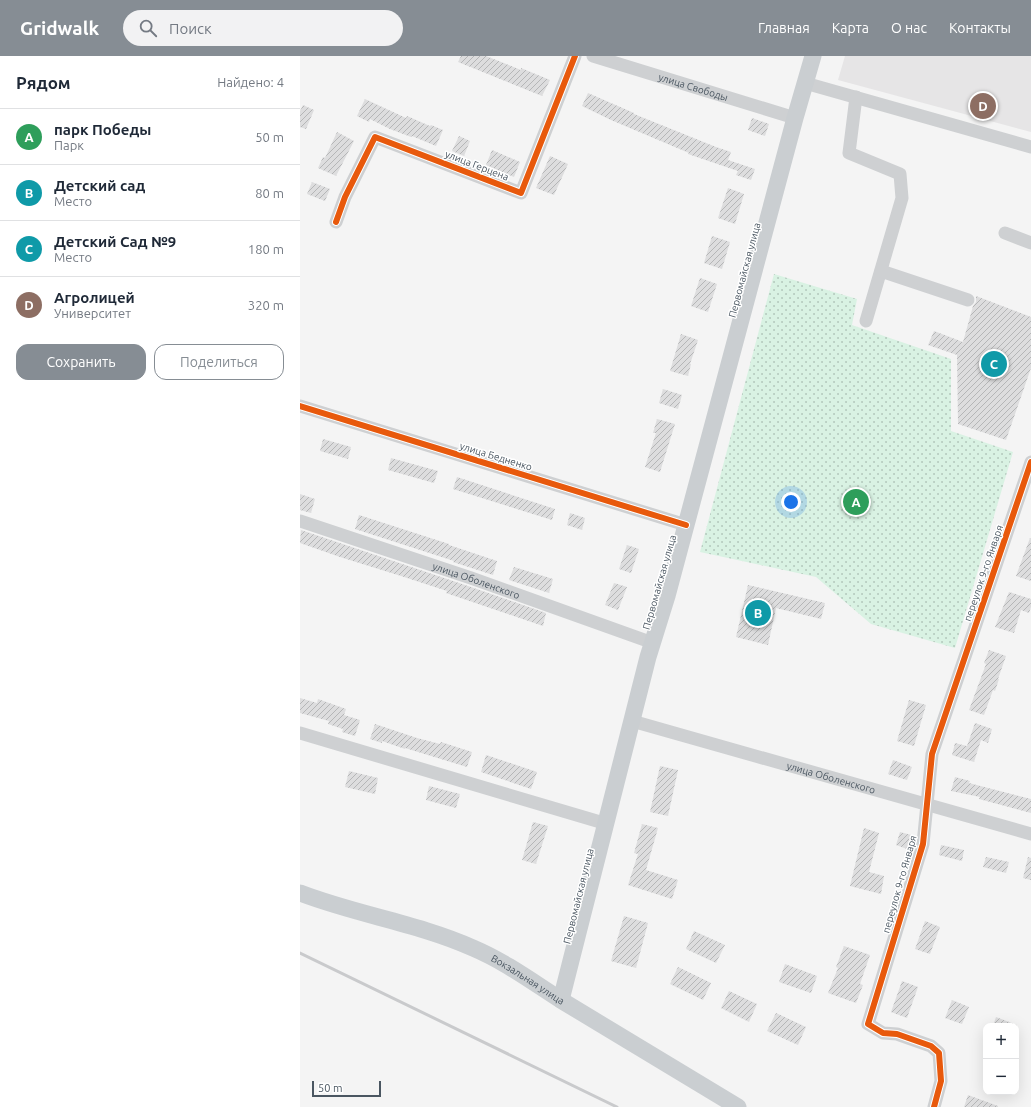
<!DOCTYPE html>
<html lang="ru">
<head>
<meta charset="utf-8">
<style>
  body { margin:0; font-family:Ubuntu,sans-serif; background:#f2f2f3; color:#1f2937 }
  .controls { position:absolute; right:12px; bottom:12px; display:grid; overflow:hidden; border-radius:8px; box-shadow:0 4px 16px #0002 }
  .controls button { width:36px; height:36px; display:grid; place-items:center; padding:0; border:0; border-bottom:1px solid #e0e1e3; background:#fff; color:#1f2937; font:20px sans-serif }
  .scale { position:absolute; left:12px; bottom:10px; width:69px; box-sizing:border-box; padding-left:4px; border:2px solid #4a5661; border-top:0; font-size:11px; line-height:14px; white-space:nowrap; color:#4a5661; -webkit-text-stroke:3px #fff; paint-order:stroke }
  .you { position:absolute; left:491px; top:446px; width:14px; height:14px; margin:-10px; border:3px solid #fff; border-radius:50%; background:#1a73e8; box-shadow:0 0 0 6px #1a73e833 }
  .badge { display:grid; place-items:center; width:26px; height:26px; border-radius:50%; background:#868d94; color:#fff; font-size:13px; font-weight:700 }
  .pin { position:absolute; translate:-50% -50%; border:2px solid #fff; box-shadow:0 1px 4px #0006 }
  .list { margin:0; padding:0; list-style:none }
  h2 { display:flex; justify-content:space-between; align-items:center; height:52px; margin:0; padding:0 16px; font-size:17px }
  h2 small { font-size:13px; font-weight:400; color:#747a83 }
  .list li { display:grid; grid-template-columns:26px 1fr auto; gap:12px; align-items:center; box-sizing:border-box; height:56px; padding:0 16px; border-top:1px solid #e0e1e3 }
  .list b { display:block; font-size:15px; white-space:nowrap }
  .list p { margin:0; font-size:13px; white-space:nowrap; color:#747a83 }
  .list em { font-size:13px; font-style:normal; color:#747a83 }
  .actions { display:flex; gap:8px; padding:12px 16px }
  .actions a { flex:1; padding:9px 0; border:1px solid #868d94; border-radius:12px; text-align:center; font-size:14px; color:#868d94 }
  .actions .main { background:#868d94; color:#fff }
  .icon { flex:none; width:22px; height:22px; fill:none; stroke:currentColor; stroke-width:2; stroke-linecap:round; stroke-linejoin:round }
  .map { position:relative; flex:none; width:731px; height:1051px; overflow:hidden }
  header { display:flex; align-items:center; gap:24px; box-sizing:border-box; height:56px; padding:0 20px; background:#868d94; color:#fff }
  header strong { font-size:19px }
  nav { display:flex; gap:22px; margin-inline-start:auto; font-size:14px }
  .search { width:280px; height:36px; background:#f2f2f3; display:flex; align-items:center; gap:10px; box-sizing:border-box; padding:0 14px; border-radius:22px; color:#747a83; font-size:15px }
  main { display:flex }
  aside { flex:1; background:#fff }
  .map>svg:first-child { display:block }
  .education { fill:#e6e5e6 }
  .park { fill:url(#park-dots) }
  .building { fill:url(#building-hatch) }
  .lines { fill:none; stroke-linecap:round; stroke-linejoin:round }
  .minor { stroke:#ced0d2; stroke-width:13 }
  .major { stroke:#caced1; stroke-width:17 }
  .rail { stroke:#c9cacc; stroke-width:3 }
  .cycleway-casing { stroke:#fff; stroke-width:8 }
  .cycleway { stroke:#e8590c; stroke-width:6 }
  .labels { text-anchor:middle; stroke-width:3; stroke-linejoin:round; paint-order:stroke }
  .street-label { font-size:10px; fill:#4a5661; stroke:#fff }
</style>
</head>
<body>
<header>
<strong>Gridwalk</strong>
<div class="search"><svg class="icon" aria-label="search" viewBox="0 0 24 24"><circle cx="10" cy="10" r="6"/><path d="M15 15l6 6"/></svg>Поиск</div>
<nav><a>Главная</a><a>Карта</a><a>О нас</a><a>Контакты</a></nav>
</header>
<main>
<aside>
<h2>Рядом<small>Найдено: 4</small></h2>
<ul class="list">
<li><span class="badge" style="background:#2e9e5b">A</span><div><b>парк Победы</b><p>Парк</p></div><em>50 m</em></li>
<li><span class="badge" style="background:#0f9aa8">B</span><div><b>Детский сад</b><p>Место</p></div><em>80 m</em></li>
<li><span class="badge" style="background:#0f9aa8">C</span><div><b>Детский Сад №9</b><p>Место</p></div><em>180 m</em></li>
<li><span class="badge" style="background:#8d6e63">D</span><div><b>Агролицей</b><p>Университет</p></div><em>320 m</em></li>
</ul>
<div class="actions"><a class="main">Сохранить</a><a>Поделиться</a></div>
</aside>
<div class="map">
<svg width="731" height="1051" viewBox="0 0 731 1051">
  <defs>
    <pattern id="park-dots" width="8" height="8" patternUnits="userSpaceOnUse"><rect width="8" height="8" fill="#d9f2e3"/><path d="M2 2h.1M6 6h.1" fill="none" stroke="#b2c7bb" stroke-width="1.8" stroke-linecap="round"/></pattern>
    <pattern id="building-hatch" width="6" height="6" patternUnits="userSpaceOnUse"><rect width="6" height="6" fill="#ddddde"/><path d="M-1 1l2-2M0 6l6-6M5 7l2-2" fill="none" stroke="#b5b6b7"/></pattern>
  </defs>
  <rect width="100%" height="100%" fill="#f4f4f4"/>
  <!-- education -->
  <polygon class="education" points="545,0 731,0 731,76 538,24"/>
  <!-- park -->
  <polygon class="park" points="474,218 557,243 552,269 651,303 651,375 713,396 655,592 571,568 516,521 400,496"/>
  <!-- building -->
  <g class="building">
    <polygon points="161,0 186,0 221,14 221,12 250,24 242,40 158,6"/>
    <polygon points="288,37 334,57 334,58 416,91 431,96 428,104 455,113 451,124 436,119 438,115 388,98 389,97 311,64 282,50"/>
    <polygon points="65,43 106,62 107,60 130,70 131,69 143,74 136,90 112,80 111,81 90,73 70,63 69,66 57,60"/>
    <polygon points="3,49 14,54 6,73 0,71 0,55"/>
    <polygon points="452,62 469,68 465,80 448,74"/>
    <polygon points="37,76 54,85 36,120 18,112 23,101 25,102"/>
    <polygon points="159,80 170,85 164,100 152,95"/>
    <polygon points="192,94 220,106 214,121 186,109"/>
    <polygon points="250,100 268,108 254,139 236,132"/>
    <polygon points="12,126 30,133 25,145 7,138"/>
    <polygon points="428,132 444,138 435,168 418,162"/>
    <polygon points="412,180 430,186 422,213 404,207"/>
    <polygon points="400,222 417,228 408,256 391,250"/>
    <polygon points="676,240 731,261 731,312 706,384 658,368 657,299 628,289 634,275 663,286 673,250 676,246"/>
    <polygon points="381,278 398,284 390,308 391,308 388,320 370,315"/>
    <polygon points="363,333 382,339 378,353 359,347"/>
    <polygon points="357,363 375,368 360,416 345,411 356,377 353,377"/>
    <polygon points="23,383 51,391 48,403 20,395"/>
    <polygon points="91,402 138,415 134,427 88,414"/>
    <polygon points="157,421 255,453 252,464 153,433"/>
    <polygon points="0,438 15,443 11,457 0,454"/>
    <polygon points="270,457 285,462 282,474 267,469"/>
    <polygon points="59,459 149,488 149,489 197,505 193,519 153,506 154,505 55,473"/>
    <polygon points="1,474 168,530 246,557 243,570 146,537 147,535 101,520 40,501 0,487"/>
    <polygon points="730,482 731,482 731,525 716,520"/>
    <polygon points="327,489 339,493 331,517 319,513"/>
    <polygon points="214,511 253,523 249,537 209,524"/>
    <polygon points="314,527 327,531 318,554 305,549"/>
    <polygon points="448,529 525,547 521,563 476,552 468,589 436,581"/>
    <polygon points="709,536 731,543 731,551 729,557 721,554 714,577 695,571"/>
    <polygon points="689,594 706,600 698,623 699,623 695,635 693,634 684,659 669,654 686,608 684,607"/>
    <polygon points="0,642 17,647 18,643 46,653 44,659 60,664 55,680 42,676 43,673 28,668 29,665 0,657"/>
    <polygon points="609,644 626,649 614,690 597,685"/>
    <polygon points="675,667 692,673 688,687 681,684 674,706 652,699 655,687 667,690"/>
    <polygon points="75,668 117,682 140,688 141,686 172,696 167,711 105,692 105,693 82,685 82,687 70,683"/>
    <polygon points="186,699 237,716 231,733 181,716"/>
    <polygon points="593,704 612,711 607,724 588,718"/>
    <polygon points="360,710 378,714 368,760 350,756"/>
    <polygon points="49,715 78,722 75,738 45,731"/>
    <polygon points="655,721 670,725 669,727 731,743 731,757 679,743 680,741 651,735"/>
    <polygon points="129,730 160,738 156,752 126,744"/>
    <polygon points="233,766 248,770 236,808 222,804"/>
    <polygon points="342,768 358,772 346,814 378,824 372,843 328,829 338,798 334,797"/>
    <polygon points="564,772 579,777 569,816 584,820 581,838 550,830"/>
    <polygon points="600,776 615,780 610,794 596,789"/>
    <polygon points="641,789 664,794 662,805 639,799"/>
    <polygon points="686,801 709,806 706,817 683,811"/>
    <polygon points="728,801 731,802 731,824 723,822"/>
    <polygon points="324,860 348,867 336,912 311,905"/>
    <polygon points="625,865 640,871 630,898 615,893"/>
    <polygon points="394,875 425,889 416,907 386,893"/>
    <polygon points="544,890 570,899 560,928 563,929 556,947 528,937 538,912 536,911"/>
    <polygon points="485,908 517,920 511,937 479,926"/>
    <polygon points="378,911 411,927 403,944 370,928"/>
    <polygon points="602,925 618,931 607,962 591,956"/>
    <polygon points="429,935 457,948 449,966 421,952"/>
    <polygon points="652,944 669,951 662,968 645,962"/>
    <polygon points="476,957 506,971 498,989 467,975"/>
    <polygon points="696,961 717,969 717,970 693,970"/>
    <polygon points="668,1039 698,1050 698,1051 664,1051"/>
  </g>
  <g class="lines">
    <!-- minor -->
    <g class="minor">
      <path id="s1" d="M293 0 495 62"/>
      <polyline points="505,27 731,91"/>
      <polyline points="556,41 549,97 600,118 602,142 566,265"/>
      <polyline points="36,166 45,141 75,81 221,137 275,0"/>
      <polyline points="705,177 731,187"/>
      <polyline points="581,215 668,244"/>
      <polyline points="0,350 386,469"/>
      <path id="s2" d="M0 465 171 522 353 587"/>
      <path id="s3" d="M332 665 731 778"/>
      <polyline points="0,677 307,768"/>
      <polyline points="634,1051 641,1025 639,997 631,990 597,978 583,977 568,968 623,788 632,698 731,406"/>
    </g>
    <!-- major -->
    <g class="major">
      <path id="s4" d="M0 837C57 859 117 867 173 892 206 906 234 927 264 946 322 981 380 1016 438 1051"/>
      <polyline points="261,944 348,601 367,540 495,62 513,0"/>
    </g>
    <!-- rail -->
    <polyline class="rail" points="0,897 317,1051"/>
    <defs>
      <g id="cycleway">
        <polyline points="36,166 45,141 75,81 221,137 275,0"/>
        <polyline points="0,350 386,469"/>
        <polyline points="634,1051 641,1025 639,997 631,990 597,978 583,977 568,968 623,788 632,698 731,406"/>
      </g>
    </defs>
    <!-- cycleway casing -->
    <use href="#cycleway" class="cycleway-casing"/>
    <!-- cycleway -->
    <use href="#cycleway" class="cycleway"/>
  </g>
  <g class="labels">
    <!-- street labels -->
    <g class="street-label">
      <text dy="4" stroke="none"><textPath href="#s1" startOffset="105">улица Свободы</textPath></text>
      <text transform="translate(177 109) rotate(21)" y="4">улица Герцена</text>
      <text transform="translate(444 214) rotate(-75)" y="4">Первомайская улица</text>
      <text transform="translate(196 400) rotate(17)" y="4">улица Бедненко</text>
      <text transform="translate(683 517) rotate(-71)" y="4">переулок 9-го Января</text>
      <text dy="4" stroke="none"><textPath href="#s2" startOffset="186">улица Оболенского</textPath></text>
      <text transform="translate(359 526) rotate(-74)" y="4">Первомайская улица</text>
      <text dy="4" stroke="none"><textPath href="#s3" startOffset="207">улица Оболенского</textPath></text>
      <text transform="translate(599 828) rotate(-74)" y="4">переулок 9-го Января</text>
      <text transform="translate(278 840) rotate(-76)" y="4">Первомайская улица</text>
      <text dy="4" stroke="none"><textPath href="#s4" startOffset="245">Вокзальная улица</textPath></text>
    </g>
  </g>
</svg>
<div class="controls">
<button>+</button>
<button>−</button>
</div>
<div class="scale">50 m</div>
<div class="you"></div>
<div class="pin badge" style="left:556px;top:446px;background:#2e9e5b">A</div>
<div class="pin badge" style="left:458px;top:557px;background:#0f9aa8">B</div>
<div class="pin badge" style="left:694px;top:308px;background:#0f9aa8">C</div>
<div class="pin badge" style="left:683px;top:50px;background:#8d6e63">D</div>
</div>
</main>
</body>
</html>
